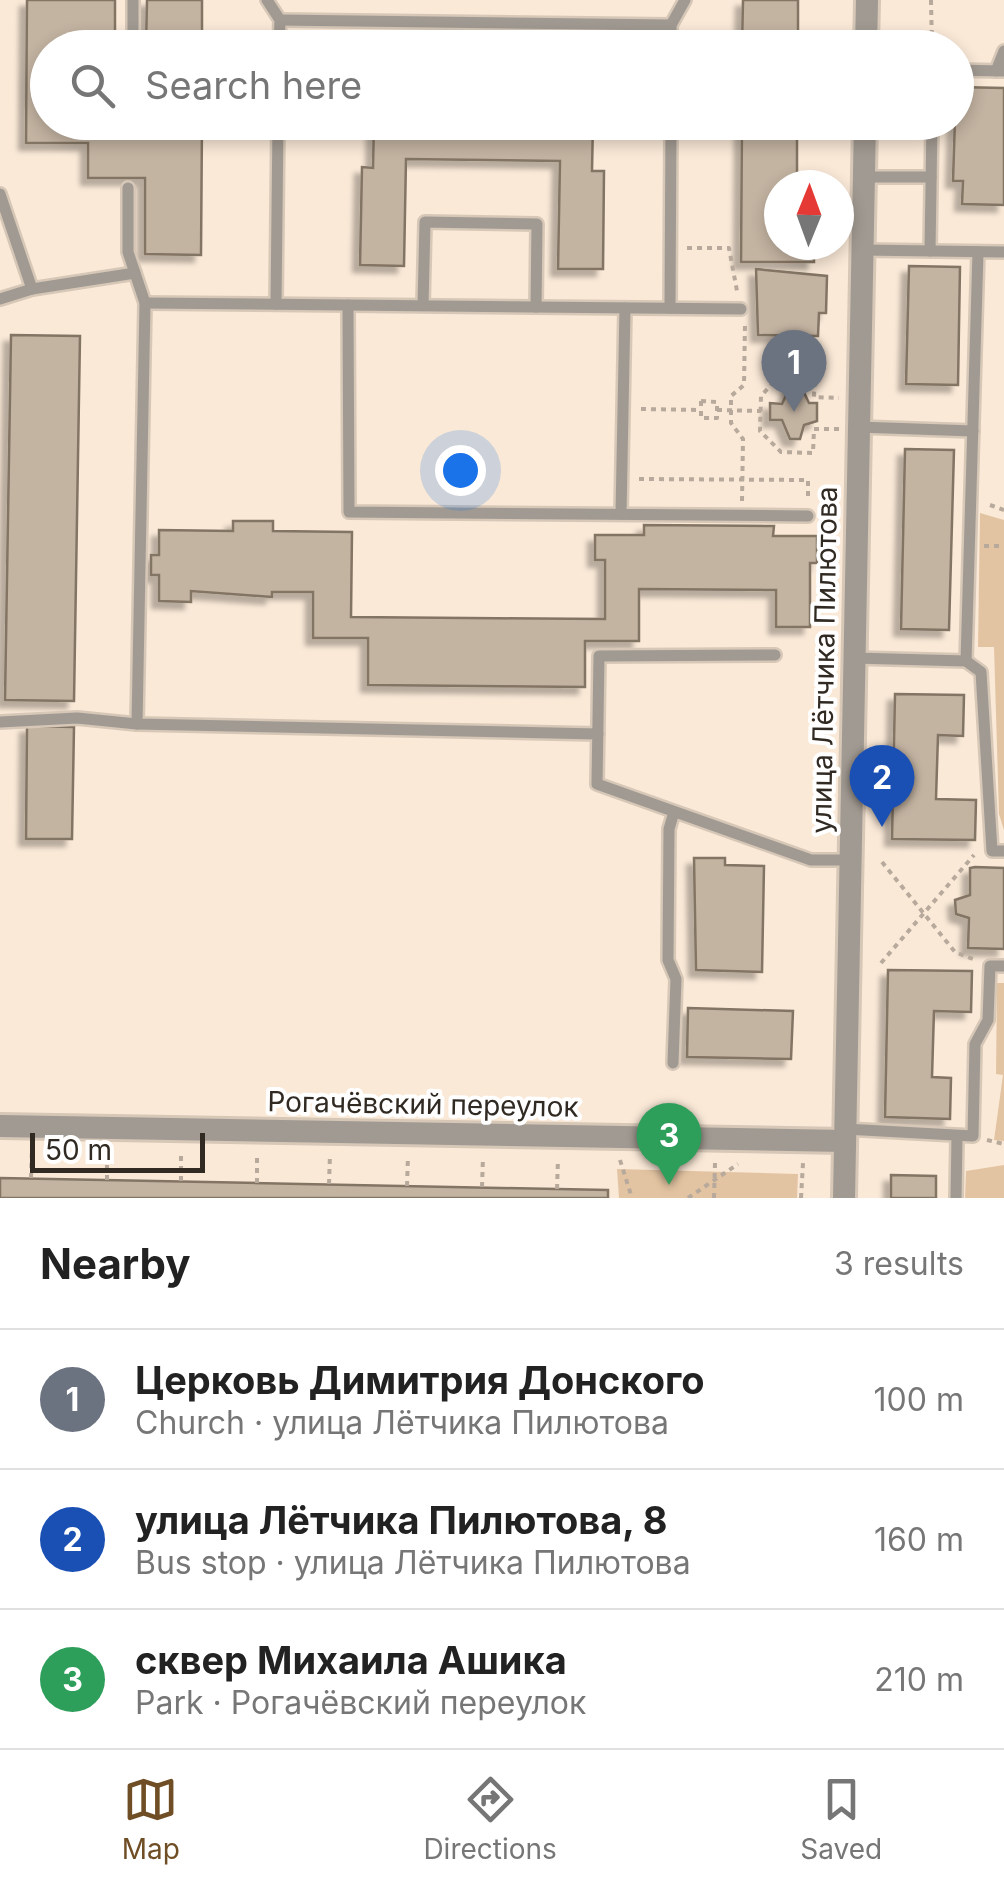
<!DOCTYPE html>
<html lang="en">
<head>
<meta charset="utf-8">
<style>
  body { margin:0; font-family:Inter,sans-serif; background:#f2f2f2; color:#222 }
  .compass { position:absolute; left:764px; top:170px; width:90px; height:90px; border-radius:50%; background:#fff; box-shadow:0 5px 15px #0003; rotate:1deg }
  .scale { position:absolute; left:30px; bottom:25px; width:175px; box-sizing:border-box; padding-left:10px; border:5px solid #302a23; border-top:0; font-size:28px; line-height:35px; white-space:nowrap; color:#302a23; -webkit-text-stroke:8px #fff; paint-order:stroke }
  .you { position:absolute; left:460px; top:470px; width:35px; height:35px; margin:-25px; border:8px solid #fff; border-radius:50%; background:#1a73e8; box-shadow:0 0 0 15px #1a73e833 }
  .badge { display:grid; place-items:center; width:65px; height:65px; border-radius:50%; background:#6f4e25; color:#fff; font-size:32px; font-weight:700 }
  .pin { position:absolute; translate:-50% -82px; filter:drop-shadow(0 2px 5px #0008) }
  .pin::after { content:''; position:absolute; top:52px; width:35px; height:30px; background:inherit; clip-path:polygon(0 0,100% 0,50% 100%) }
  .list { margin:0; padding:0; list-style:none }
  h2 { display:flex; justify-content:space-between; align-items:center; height:130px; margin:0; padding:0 40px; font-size:42px }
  h2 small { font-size:32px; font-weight:400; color:#767676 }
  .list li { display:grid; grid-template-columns:65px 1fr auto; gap:30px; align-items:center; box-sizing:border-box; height:140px; padding:0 40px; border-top:2px solid #e0e0e0 }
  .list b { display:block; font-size:38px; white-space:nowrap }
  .list p { margin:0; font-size:32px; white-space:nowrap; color:#767676 }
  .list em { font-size:32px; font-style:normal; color:#767676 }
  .icon { flex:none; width:55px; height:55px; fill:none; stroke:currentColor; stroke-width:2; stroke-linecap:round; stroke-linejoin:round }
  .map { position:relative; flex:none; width:1004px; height:1198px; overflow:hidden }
  .search { position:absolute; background:#fff; box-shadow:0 5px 15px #0003; left:30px; right:30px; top:30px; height:110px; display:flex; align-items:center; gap:25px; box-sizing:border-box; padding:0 35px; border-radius:55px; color:#767676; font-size:38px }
  .sheet { height:550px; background:#fff }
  nav { display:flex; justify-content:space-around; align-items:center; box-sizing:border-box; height:140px; border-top:2px solid #e0e0e0; background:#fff; font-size:28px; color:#767676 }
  nav a { display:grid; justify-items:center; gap:5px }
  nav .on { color:#6f4e25 }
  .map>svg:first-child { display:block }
  .green { fill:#e3c4a2 }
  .building { fill:#c3b3a1; stroke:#837464; stroke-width:2.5; filter:url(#shadow) }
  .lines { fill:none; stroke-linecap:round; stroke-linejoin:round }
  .lane-casing { stroke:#d6c7b7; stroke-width:16 }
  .street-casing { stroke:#d6c7b7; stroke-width:28 }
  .path { stroke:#b7a99b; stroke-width:4; stroke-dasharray:5 5; stroke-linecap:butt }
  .lane { stroke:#a19a92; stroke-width:11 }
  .street { stroke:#a19a92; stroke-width:22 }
  .labels { text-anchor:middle; stroke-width:8; stroke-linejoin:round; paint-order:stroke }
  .street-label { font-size:28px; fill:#302a23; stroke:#fff }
</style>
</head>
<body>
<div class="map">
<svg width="1004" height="1198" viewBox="0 0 1004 1198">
  <defs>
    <filter id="shadow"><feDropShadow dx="-7" dy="7" stdDeviation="2.5" flood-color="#0004"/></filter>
  </defs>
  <rect width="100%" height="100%" fill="#fae9d7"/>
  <!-- green -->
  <g class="green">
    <polygon points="980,513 1004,520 1004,830 999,814 994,647 978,647"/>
    <polygon points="997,983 1004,983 1004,1141 994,1140 1003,1075 996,1074"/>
    <polygon points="1004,1165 1004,1198 965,1198 966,1171"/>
    <polygon points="617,1169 798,1174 797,1198 619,1198"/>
  </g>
  <!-- building -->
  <g class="building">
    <polygon points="27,0 115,0 115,48 48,48 48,122 202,122 201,255 145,254 145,178 88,178 88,143 26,143"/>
    <polygon points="147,0 202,0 202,48 146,48"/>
    <polygon points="743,0 798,0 798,48 742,48"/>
    <polygon points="956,87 1004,88 1004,205 962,204 963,181 953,181"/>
    <polygon points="374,122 593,122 592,171 604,171 603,269 558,269 560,161 406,159 404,266 360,265 362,167 373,168"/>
    <polygon points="742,122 797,122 797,185 779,185 779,245 814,245 814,262 741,262"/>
    <polygon points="909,266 960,267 958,385 906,384"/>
    <polygon points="756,269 827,276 826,313 819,313 818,336 758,335"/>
    <polygon points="11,335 80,336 74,701 5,700"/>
    <polygon points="791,384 800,384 809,403 817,403 817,421 804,425 800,439 790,439 782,420 770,420 770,403 782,404"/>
    <polygon points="905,449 954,450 949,630 901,629"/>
    <polygon points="233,521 273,521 273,531 352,532 351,617 605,619 605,560 595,560 595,535 644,535 644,525 774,526 773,536 817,536 817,563 810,563 810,627 776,627 776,590 639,589 639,641 585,641 585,687 368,685 368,638 313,638 313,592 272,592 272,597 191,591 191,602 159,601 159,575 151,575 151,555 159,555 159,530 233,531"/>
    <polygon points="895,694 964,695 963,736 938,735 936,799 976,800 975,840 892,839"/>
    <polygon points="27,726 74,727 72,839 26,839"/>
    <polygon points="694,858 725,858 725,865 764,866 762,972 696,970"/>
    <polygon points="975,867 1004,868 1004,949 968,948 969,918 956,914 955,900 970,895 970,868"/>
    <polygon points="888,970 972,971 971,1012 934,1011 932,1077 951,1078 950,1119 885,1117"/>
    <polygon points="688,1008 793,1011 791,1059 687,1057"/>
    <polygon points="891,1175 936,1176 936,1198 891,1198"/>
    <polygon points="0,1178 608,1190 608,1198 0,1198"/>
  </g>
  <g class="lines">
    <defs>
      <g id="lane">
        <polyline points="133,0 133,48"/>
        <polyline points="267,0 280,20 279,48"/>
        <polyline points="280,20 671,25"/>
        <polyline points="671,48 671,25 685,0"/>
        <polyline points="956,70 1004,71"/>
        <polyline points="996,71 1004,51"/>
        <polyline points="863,177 931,177"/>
        <polyline points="128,188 128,252 145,303 137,724"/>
        <polyline points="0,194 32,289"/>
        <polyline points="862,250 1004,252"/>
        <polyline points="930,251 932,122"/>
        <polyline points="0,299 32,289 135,273"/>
        <polyline points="145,303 741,309"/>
        <polyline points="276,304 278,122"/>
        <polyline points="348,305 349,512 808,516"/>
        <polyline points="423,305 425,222 537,224 536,307"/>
        <polyline points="670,308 671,122"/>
        <polyline points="858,427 973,431"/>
        <polyline points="621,514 625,308"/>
        <polyline points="775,655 599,656 597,784 811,860 850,860"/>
        <polyline points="854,658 966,661 981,672 992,851 1004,851"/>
        <polyline points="966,661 978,252"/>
        <polyline points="0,722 77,718 137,724 598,734"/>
        <polyline points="673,1063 676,979 668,960 669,829 674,812"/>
        <polyline points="845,1129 973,1136 975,1044 988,1020 990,966 1004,966"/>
        <polyline points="956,1198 957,1136"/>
      </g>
      <g id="street">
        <polyline points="866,48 867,0"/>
        <polyline points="0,1126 845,1141"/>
        <polyline points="844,1198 865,122"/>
      </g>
    </defs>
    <!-- lane casing -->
    <use href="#lane" class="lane-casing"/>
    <!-- street casing -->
    <use href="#street" class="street-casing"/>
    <!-- path -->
    <g class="path">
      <polyline points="931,0 932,48"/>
      <polyline points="687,248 729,248 737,291"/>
      <polygon points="701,401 717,402 717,418 701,418"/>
      <polyline points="641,409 701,410"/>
      <polyline points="717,410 761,411"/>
      <polyline points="839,429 814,429 813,453 781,452 760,431 761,396 783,372 815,372 814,397 839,398"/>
      <polyline points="639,479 808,480 808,501"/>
      <polyline points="742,501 743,439 731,423 731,396 744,385 745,324"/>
      <polyline points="990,505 1004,510"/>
      <polyline points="984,546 1004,546"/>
      <polyline points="882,862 955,952 973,959"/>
      <polyline points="881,963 974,855"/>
      <polyline points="987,1140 1004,1144"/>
      <polyline points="620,1160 632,1198"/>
      <polyline points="31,1178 32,1148"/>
      <polyline points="107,1180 107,1150"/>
      <polyline points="181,1181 181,1151"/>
      <polyline points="257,1183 257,1153"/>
      <polyline points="329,1184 330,1154"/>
      <polyline points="407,1186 408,1156"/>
      <polyline points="482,1187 483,1157"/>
      <polyline points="557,1189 558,1159"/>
      <polyline points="688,1198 738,1164"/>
      <polyline points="714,1198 715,1163"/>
      <polyline points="801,1198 803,1163"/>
    </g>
    <!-- lane -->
    <use href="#lane" class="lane"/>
    <!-- street -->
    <use href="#street" class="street"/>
  </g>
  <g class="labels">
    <!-- street labels -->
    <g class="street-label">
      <text transform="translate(824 660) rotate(-89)" y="10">улица Лётчика Пилютова</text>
      <text transform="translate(423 1104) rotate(1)" y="10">Рогачёвский переулок</text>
    </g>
  </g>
</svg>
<svg class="compass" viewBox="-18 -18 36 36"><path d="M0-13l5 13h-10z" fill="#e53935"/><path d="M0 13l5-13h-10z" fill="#767676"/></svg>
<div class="scale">50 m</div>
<div class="you"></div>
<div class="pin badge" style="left:794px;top:412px;background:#6b7280">1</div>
<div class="pin badge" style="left:882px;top:827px;background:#1a4fb4">2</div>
<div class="pin badge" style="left:669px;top:1185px;background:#2e9e5b">3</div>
<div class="search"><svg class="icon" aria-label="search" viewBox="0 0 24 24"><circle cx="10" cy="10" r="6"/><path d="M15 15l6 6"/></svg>Search here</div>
</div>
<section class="sheet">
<h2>Nearby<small>3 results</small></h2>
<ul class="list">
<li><span class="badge" style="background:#6b7280">1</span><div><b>Церковь Димитрия Донского</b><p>Church · улица Лётчика Пилютова</p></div><em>100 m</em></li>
<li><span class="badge" style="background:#1a4fb4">2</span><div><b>улица Лётчика Пилютова, 8</b><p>Bus stop · улица Лётчика Пилютова</p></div><em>160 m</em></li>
<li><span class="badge" style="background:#2e9e5b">3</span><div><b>сквер Михаила Ашика</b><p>Park · Рогачёвский переулок</p></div><em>210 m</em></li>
</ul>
</section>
<nav>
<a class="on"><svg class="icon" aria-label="map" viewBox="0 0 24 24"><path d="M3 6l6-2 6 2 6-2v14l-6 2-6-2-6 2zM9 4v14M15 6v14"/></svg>Map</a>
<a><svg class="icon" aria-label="directions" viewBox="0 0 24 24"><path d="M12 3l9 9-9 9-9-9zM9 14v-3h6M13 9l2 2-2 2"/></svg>Directions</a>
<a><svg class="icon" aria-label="saved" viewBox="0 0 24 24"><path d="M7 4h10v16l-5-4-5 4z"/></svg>Saved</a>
</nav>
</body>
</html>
